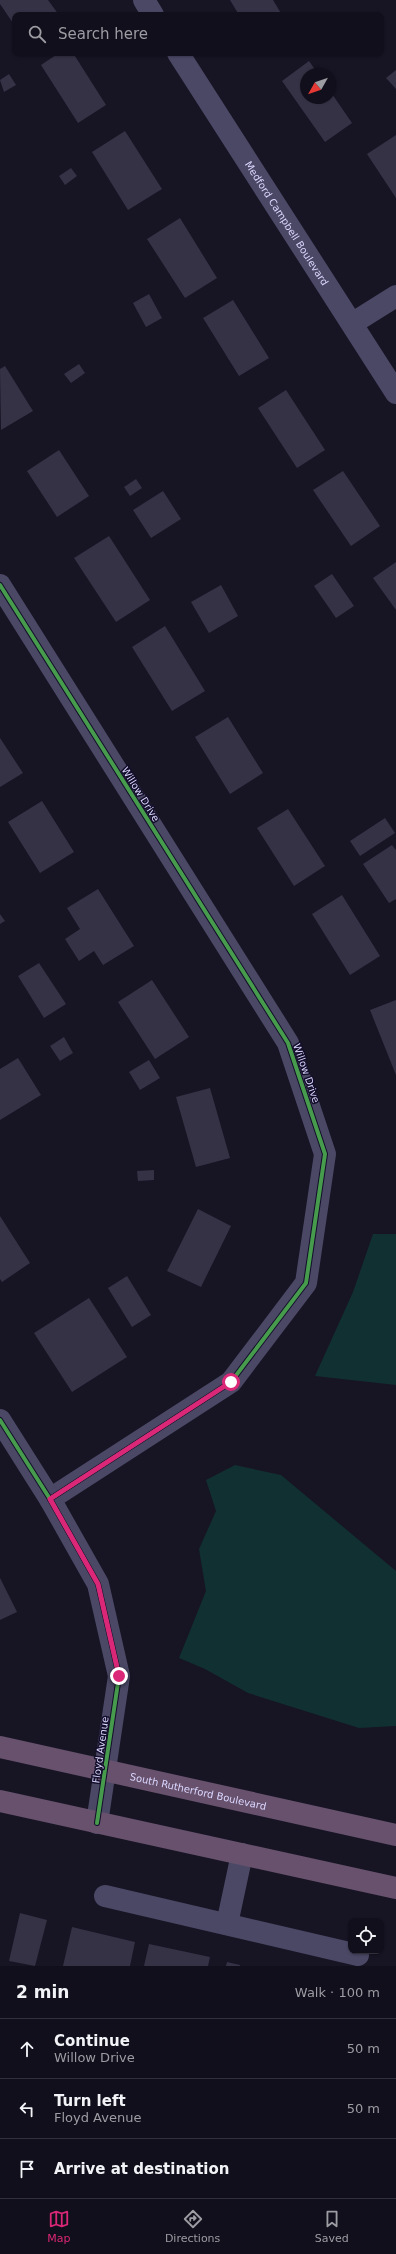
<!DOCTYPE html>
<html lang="en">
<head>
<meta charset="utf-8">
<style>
  body { margin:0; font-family:"DejaVu Sans",sans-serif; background:#1e1d28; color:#f1f3f6 }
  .controls { position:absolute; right:12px; bottom:12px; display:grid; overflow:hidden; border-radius:8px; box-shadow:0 1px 3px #0004 }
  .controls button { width:36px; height:36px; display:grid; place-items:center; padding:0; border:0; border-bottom:1px solid #302f3a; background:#110f1b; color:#f1f3f6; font:20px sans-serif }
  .compass { position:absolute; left:300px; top:68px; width:36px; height:36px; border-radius:50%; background:#110f1b; box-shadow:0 1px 3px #0004; rotate:230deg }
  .stop { position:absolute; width:12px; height:12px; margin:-9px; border:3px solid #db2777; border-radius:50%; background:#fff }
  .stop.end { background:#db2777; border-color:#fff; box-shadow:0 1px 4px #0008 }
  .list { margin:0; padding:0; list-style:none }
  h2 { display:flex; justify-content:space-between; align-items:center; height:52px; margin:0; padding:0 16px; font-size:17px }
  h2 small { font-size:13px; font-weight:400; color:#9c9ca3 }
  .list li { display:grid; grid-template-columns:26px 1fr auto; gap:12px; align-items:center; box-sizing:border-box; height:60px; padding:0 16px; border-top:1px solid #302f3a }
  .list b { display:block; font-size:15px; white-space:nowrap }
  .list p { margin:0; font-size:13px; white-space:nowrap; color:#9c9ca3 }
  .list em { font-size:13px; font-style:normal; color:#9c9ca3 }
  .icon { flex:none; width:22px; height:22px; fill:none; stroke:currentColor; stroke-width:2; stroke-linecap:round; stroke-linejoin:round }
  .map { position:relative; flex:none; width:396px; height:1966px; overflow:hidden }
  .search { position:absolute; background:#110f1b; box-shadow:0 1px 3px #0004; left:12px; right:12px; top:12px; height:44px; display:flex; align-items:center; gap:10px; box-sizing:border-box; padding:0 14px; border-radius:8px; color:#9c9ca3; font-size:15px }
  .sheet { height:232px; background:#110f1b }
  nav { display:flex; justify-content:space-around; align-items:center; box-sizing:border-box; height:56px; border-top:1px solid #302f3a; background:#110f1b; font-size:11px; color:#9c9ca3 }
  nav a { display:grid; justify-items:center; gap:2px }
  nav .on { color:#db2777 }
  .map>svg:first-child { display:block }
  .green { fill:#113031 }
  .building { fill:#353246 }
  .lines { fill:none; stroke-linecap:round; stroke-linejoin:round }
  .minor { stroke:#4a4865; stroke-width:22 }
  .highway { stroke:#67516d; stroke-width:22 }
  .cycleway-casing { stroke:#130e2a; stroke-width:6 }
  .cycleway { stroke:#469c4c; stroke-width:4 }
  .route { stroke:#db2777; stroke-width:5 }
  .labels { text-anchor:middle; stroke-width:3; stroke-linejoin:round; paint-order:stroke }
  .street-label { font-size:10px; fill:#dbd7ff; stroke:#130e2a }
</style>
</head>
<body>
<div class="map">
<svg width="396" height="1966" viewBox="0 0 396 1966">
  <rect width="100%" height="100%" fill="#171424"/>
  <!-- green -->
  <g class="green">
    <polygon points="373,1234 396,1234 396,1385 315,1376 353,1292"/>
    <polygon points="235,1465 281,1475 396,1571 396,1726 359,1728 248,1693 205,1669 179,1658 206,1591 199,1549 216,1511 206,1480"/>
  </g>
  <!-- building -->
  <g class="building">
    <polygon points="0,0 48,0 59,15 15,15 15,26 0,4"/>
    <polygon points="230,0 273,0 282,15 239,15"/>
    <polygon points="59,53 73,53 106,105 78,123 41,65"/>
    <polygon points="309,61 318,74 306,74 306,98 330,98 330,91 352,123 325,142 282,81"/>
    <polygon points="396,70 396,89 386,78"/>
    <polygon points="9,74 16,85 4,92 0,80"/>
    <polygon points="125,131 162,189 128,210 92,152"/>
    <polygon points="396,135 396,198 367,154"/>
    <polygon points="71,168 77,176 65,185 59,176"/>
    <polygon points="180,218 217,278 185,298 147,239"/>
    <polygon points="149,294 162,318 146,327 133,303"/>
    <polygon points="233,300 269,358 239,376 203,318"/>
    <polygon points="79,364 85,373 71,383 64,374"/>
    <polygon points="5,366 33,411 1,430 0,369"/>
    <polygon points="286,390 325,450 297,468 258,408"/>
    <polygon points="59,450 89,496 57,517 27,471"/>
    <polygon points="343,471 380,526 351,546 313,490"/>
    <polygon points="136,479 142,488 130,496 124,487"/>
    <polygon points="163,491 181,519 151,538 133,510"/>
    <polygon points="109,536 150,600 116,622 74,558"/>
    <polygon points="396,562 396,610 373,578"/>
    <polygon points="332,574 354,606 336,618 314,586"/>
    <polygon points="221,585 238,616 209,633 191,602"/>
    <polygon points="165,626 205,691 172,711 132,647"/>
    <polygon points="228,717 263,773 230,794 195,737"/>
    <polygon points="0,738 23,773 0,787"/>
    <polygon points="42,801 74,852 40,873 8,822"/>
    <polygon points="288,809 325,866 294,886 257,828"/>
    <polygon points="385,818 395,833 360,856 350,841"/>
    <polygon points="392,845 396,850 396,899 389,903 363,864"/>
    <polygon points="98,889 134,946 103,965 94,951 79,961 65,939 80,929 67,908"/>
    <polygon points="342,895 380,956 350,975 312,914"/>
    <polygon points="0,914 5,921 0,924"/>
    <polygon points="39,963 66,1004 44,1018 18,976"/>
    <polygon points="152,980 189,1037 155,1059 118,1002"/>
    <polygon points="396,1000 396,1075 370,1010"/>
    <polygon points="64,1037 73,1053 60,1061 50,1046"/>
    <polygon points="18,1058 41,1095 0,1120 0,1069"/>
    <polygon points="149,1060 160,1078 140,1090 129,1072"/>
    <polygon points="210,1088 230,1158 196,1167 176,1097"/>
    <polygon points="154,1170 154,1180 138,1181 137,1171"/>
    <polygon points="198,1209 231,1226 201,1287 167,1271"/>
    <polygon points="0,1216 30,1263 2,1282 0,1279"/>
    <polygon points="127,1276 151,1315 132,1327 108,1288"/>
    <polygon points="89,1298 127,1357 72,1392 34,1333"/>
    <polygon points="0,1578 17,1612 0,1620"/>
    <polygon points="20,1913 47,1920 35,1966 9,1961"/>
    <polygon points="72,1927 135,1942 130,1966 63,1966"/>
    <polygon points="149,1944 210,1957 208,1966 144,1966"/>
    <polygon points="227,1962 240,1965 240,1966 226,1966"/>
  </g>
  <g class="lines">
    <!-- minor -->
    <g class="minor">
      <polyline points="144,0 153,15"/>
      <path id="s1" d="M178 53 396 393"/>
      <polyline points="353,323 396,296"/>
      <polyline points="0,585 288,1043 325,1154 306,1283 231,1382 50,1499"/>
      <polyline points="0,1420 50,1499 98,1584 119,1676 97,1823"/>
      <polyline points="105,1896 358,1955"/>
      <polyline points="227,1924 242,1854"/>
    </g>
    <!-- highway -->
    <g class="highway">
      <path id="s2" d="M0 1747 396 1835"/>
      <polyline points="0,1801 396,1888"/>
    </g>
    <defs>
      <g id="cycleway">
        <polyline points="0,585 288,1043 325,1154 306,1283 231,1382 50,1499"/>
        <polyline points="0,1420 50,1499 98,1584 119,1676 97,1823"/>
      </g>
    </defs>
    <!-- cycleway casing -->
    <use href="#cycleway" class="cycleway-casing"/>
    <!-- cycleway -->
    <use href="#cycleway" class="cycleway"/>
  </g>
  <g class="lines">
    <!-- route -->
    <polyline class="route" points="119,1676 98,1584 50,1499 231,1382"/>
  </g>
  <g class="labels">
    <!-- street labels -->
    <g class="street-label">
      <text dy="4" stroke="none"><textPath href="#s1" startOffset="202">Medford Campbell Boulevard</textPath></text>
      <text transform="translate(141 794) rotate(58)" y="4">Willow Drive</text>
      <text transform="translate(307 1073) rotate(71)" y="4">Willow Drive</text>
      <text transform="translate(100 1750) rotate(-82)" y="4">Floyd Avenue</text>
      <text dy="4" stroke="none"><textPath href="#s2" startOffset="203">South Rutherford Boulevard</textPath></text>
    </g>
  </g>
</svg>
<div class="controls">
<button><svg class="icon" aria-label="locate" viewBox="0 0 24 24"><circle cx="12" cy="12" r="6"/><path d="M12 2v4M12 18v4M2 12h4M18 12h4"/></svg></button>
</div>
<svg class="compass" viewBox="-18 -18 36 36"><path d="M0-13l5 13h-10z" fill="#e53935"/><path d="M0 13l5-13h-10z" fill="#9c9ca3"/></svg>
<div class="stop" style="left:231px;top:1382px"></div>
<div class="stop end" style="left:119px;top:1676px"></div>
<div class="search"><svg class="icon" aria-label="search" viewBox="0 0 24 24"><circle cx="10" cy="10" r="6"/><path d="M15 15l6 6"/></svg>Search here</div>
</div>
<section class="sheet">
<h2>2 min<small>Walk · 100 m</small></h2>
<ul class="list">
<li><svg class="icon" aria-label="ahead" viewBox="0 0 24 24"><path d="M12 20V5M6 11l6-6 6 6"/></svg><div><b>Continue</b><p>Willow Drive</p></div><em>50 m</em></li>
<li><svg class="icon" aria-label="left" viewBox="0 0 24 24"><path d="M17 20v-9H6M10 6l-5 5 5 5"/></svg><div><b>Turn left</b><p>Floyd Avenue</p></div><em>50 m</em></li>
<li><svg class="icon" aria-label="arrive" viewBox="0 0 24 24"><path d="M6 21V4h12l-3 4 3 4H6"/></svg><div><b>Arrive at destination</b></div></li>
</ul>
</section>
<nav>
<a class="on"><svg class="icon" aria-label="map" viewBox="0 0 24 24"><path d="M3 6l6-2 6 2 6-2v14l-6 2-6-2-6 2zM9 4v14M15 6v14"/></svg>Map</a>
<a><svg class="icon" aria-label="directions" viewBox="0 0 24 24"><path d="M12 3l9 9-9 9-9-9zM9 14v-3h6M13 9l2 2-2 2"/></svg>Directions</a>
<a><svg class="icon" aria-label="saved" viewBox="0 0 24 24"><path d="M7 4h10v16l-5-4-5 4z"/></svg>Saved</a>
</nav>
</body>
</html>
